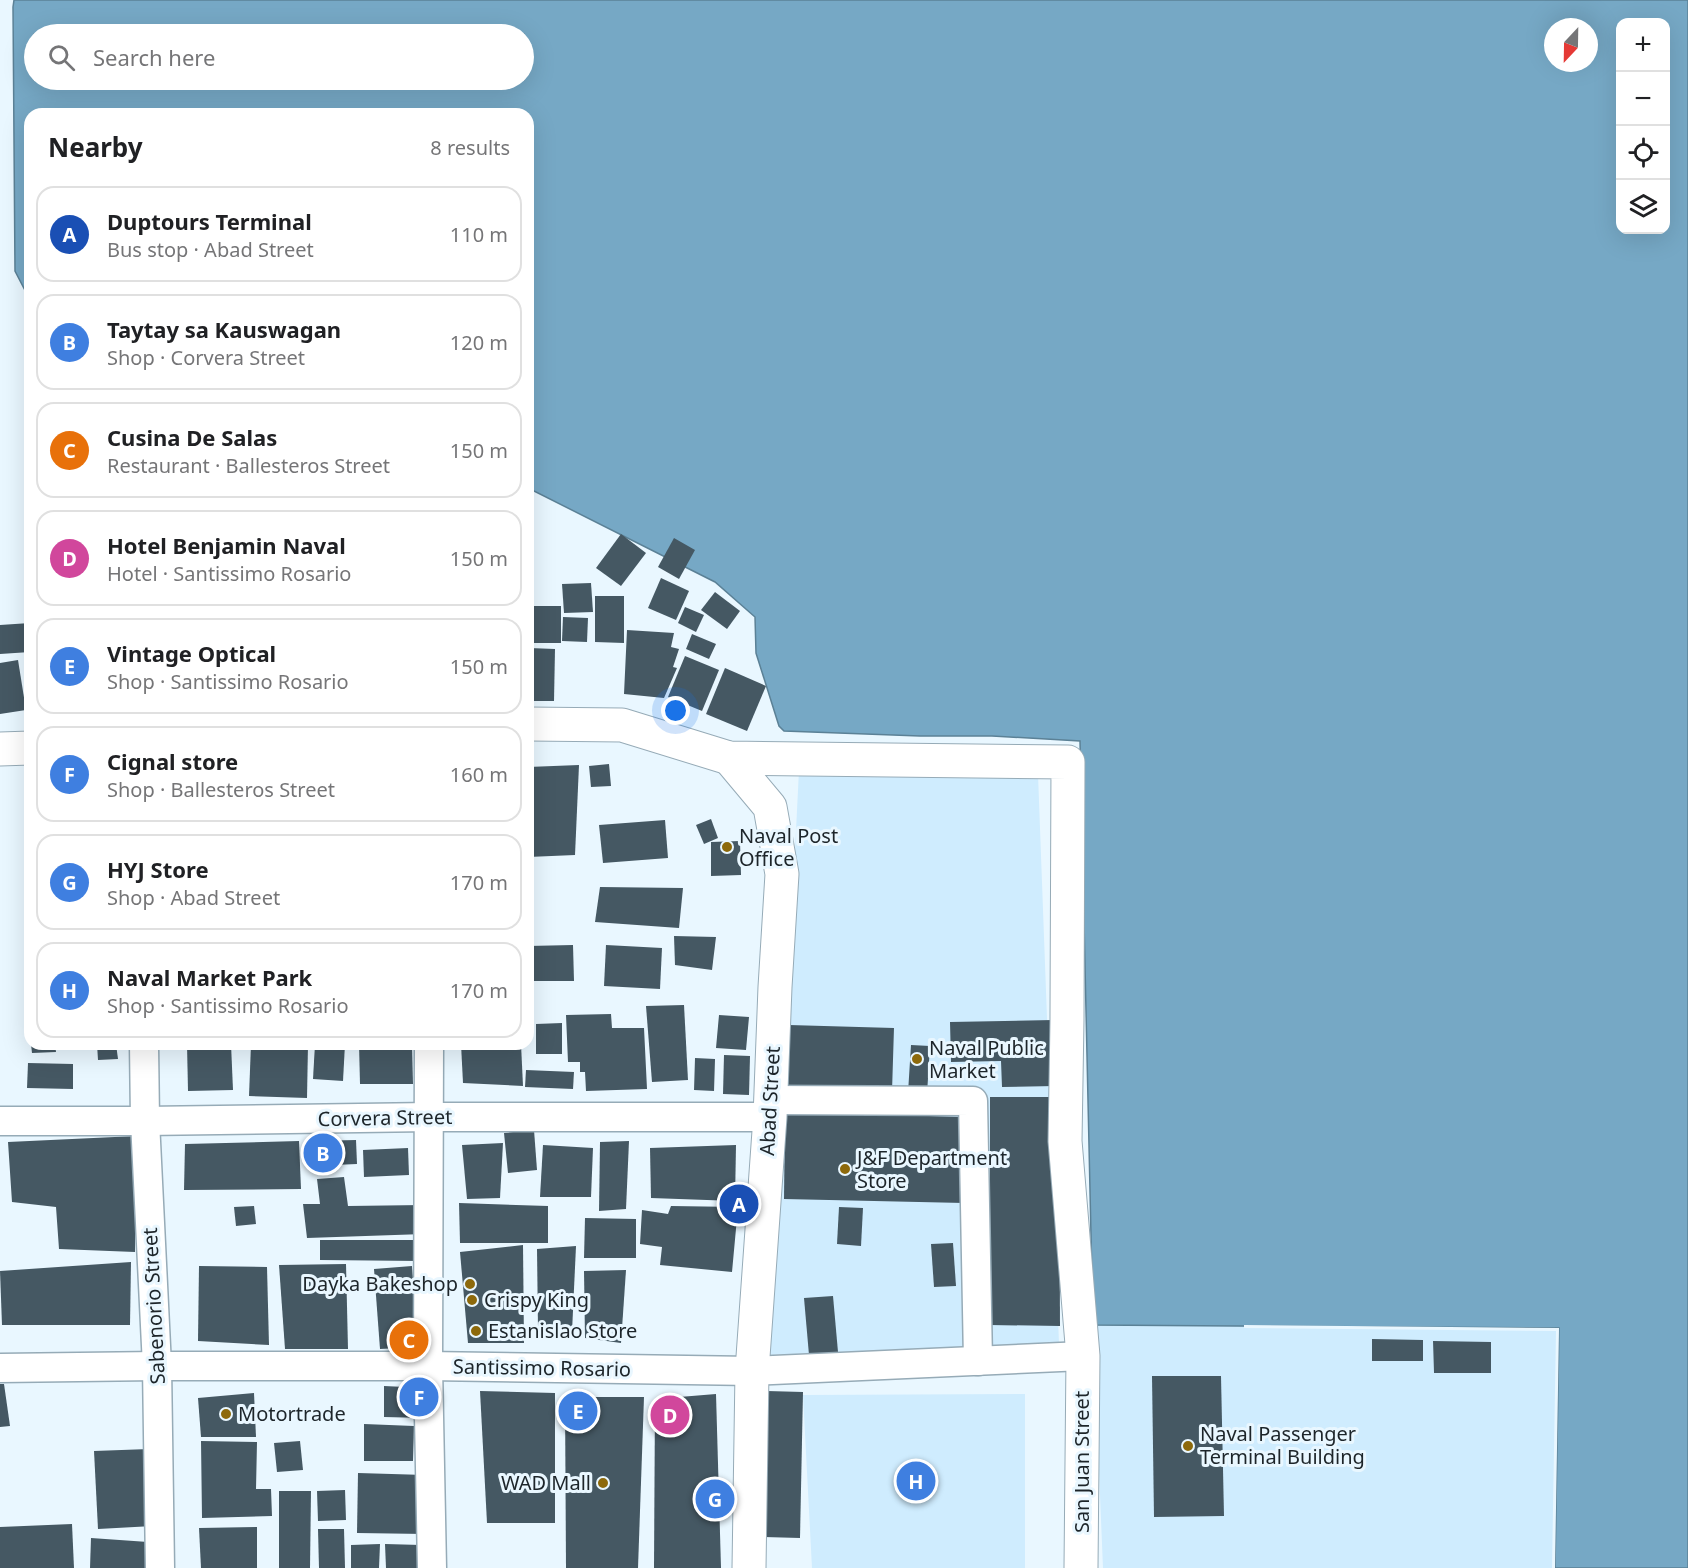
<!DOCTYPE html>
<html lang="en">
<head>
<meta charset="utf-8">
<style>
  body { margin:0; font-family:"Noto Sans",sans-serif; background:#f2f2f2; color:#202124 }
  .controls { position:absolute; right:18px; top:18px; display:grid; overflow:hidden; border-radius:12px; box-shadow:0 6px 24px #0002 }
  .controls button { width:54px; height:54px; display:grid; place-items:center; padding:0; border:0; border-bottom:2px solid #e0e0e0; background:#fff; color:#202124; font:30px sans-serif }
  .compass { position:absolute; left:1544px; top:18px; width:54px; height:54px; border-radius:50%; background:#fff; box-shadow:0 6px 24px #0002; rotate:202deg }
  .you { position:absolute; left:676px; top:711px; width:21px; height:21px; margin:-15px; border:4px solid #fff; border-radius:50%; background:#1a73e8; box-shadow:0 0 0 9px #1a73e833 }
  .badge { display:grid; place-items:center; width:39px; height:39px; border-radius:50%; background:#8d690b; color:#fff; font-size:20px; font-weight:700 }
  .pin { position:absolute; translate:-50% -50%; border:3px solid #fff; box-shadow:0 2px 6px #0006 }
  .list { margin:0; padding:0; list-style:none }
  h2 { display:flex; justify-content:space-between; align-items:center; height:78px; margin:0; padding:0 24px; font-size:26px }
  h2 small { font-size:20px; font-weight:400; color:#757577 }
  .list li { display:grid; grid-template-columns:39px 1fr auto; gap:18px; align-items:center; box-sizing:border-box; height:96px; margin:0 12px 12px; padding:0 12px; border:2px solid #e0e0e0; border-radius:18px }
  .list b { display:block; font-size:22px; white-space:nowrap }
  .list p { margin:0; font-size:20px; white-space:nowrap; color:#757577 }
  .list em { font-size:20px; font-style:normal; color:#757577 }
  .icon { flex:none; width:33px; height:33px; fill:none; stroke:currentColor; stroke-width:2; stroke-linecap:round; stroke-linejoin:round }
  .map { position:relative; flex:none; width:1688px; height:1568px; overflow:hidden }
  .search { position:absolute; background:#fff; box-shadow:0 6px 24px #0002; left:24px; top:24px; width:510px; height:66px; display:flex; align-items:center; gap:15px; box-sizing:border-box; padding:0 21px; border-radius:33px; color:#757577; font-size:22px }
  .panel { position:absolute; background:#fff; box-shadow:0 6px 24px #0002; left:24px; top:108px; width:510px; height:942px; border-radius:18px }
  .map>svg:first-child { display:block }
  .built { fill:#cfecfe }
  .water { fill:#76a8c5; stroke:#5b8196; stroke-width:1.5; fill-rule:evenodd }
  .pier { fill:#e9f7ff }
  .building { fill:#455863 }
  .lines { fill:none; stroke-linecap:round; stroke-linejoin:round }
  .street-casing { stroke:#96abb7; stroke-width:31 }
  .secondary-casing { stroke:#96abb7; stroke-width:35 }
  .street { stroke:#fff; stroke-width:28 }
  .secondary { stroke:#fff; stroke-width:33 }
  .poi-dot { fill:#8d690b; stroke:#e9f7ff; stroke-width:2 }
  .labels { text-anchor:middle; stroke-width:6; stroke-linejoin:round; paint-order:stroke }
  .poi-label { font-size:20px; fill:#1d252a; stroke:#e9f7ff; text-anchor:start }
  .street-label { font-size:20px; fill:#1d252a; stroke:#e9f7ff }
</style>
</head>
<body>
<div class="map">
<svg width="1688" height="1568" viewBox="0 0 1688 1568">
  <rect width="100%" height="100%" fill="#e9f7ff"/>
  <!-- built -->
  <g class="built">
    <polygon points="799,770 1038,774 1059,1344 770,1355"/>
    <polygon points="1093,1325 1559,1328 1555,1568 1103,1568"/>
    <polygon points="1025,1394 1025,1568 812,1568 803,1395"/>
  </g>
  <!-- water -->
  <path class="water" d="M14 0H1688V1568H1555L1559 1328 1093 1325 1080 741 992 736H920L784 731 779 726 756 653 755 617 715 582 528 488V114H30V300L15 271 13 7ZM1620 22H1666V230H1620ZM1553 27H1589V63H1553ZM34 34H524V80H34Z"/>
  <!-- pier -->
  <polygon class="pier" points="1244,1325 1559,1328 1555,1568 1552,1568 1556,1331 1244,1328"/>
  <!-- building -->
  <g class="building">
    <polygon points="621,534 646,553 621,586 596,568"/>
    <polygon points="674,538 695,550 679,579 658,567"/>
    <polygon points="661,578 689,591 676,620 648,608"/>
    <polygon points="591,583 593,612 564,613 562,584"/>
    <polygon points="715,592 740,611 727,629 701,610"/>
    <polygon points="595,596 624,596 624,643 595,642"/>
    <rect x="528" y="606" width="33" height="37"/>
    <polygon points="685,607 704,615 696,632 678,623"/>
    <polygon points="563,617 588,618 587,642 562,641"/>
    <polygon points="30,623 30,652 0,654 0,625"/>
    <polygon points="627,630 674,633 671,647 679,649 673,667 677,668 664,698 624,694"/>
    <polygon points="692,634 716,644 709,659 686,649"/>
    <polygon points="529,648 555,649 554,701 529,701"/>
    <polygon points="685,656 719,670 702,711 668,697"/>
    <polygon points="18,660 26,710 0,714 0,663"/>
    <polygon points="725,668 766,686 747,731 706,714"/>
    <polygon points="609,764 611,786 591,787 589,766"/>
    <polygon points="579,765 575,855 528,857 528,767"/>
    <polygon points="711,819 718,838 704,844 696,825"/>
    <polygon points="665,820 668,858 603,863 599,825"/>
    <polygon points="740,841 741,875 711,876 711,842"/>
    <polygon points="600,887 683,888 679,928 595,922"/>
    <polygon points="674,936 716,937 712,970 675,965"/>
    <polygon points="573,945 574,981 528,981 528,946"/>
    <polygon points="606,945 662,948 660,989 604,986"/>
    <polygon points="684,1005 688,1080 652,1082 646,1006"/>
    <polygon points="611,1014 612,1028 644,1028 647,1089 586,1091 585,1072 580,1072 580,1062 568,1062 566,1015"/>
    <polygon points="719,1015 749,1017 746,1050 716,1048"/>
    <polygon points="1053,1020 1055,1086 1002,1087 1001,1061 951,1062 950,1022"/>
    <polygon points="562,1023 562,1054 536,1054 536,1024"/>
    <polygon points="789,1025 894,1028 892,1091 788,1089"/>
    <polygon points="31,1044 55,1044 56,1052 32,1053"/>
    <polygon points="97,1044 116,1044 118,1059 98,1060"/>
    <polygon points="187,1044 231,1044 233,1090 188,1091"/>
    <polygon points="251,1044 308,1044 307,1098 249,1096"/>
    <polygon points="315,1044 345,1044 343,1081 313,1079"/>
    <polygon points="359,1044 412,1044 413,1084 360,1084"/>
    <polygon points="461,1044 521,1044 523,1086 463,1083"/>
    <polygon points="911,1045 930,1046 927,1094 908,1093"/>
    <polygon points="724,1055 750,1056 749,1095 723,1094"/>
    <polygon points="695,1058 715,1059 714,1091 694,1090"/>
    <polygon points="28,1063 73,1064 73,1089 27,1088"/>
    <polygon points="526,1070 574,1072 573,1089 525,1087"/>
    <polygon points="990,1097 1059,1097 1060,1326 990,1325"/>
    <polygon points="785,1112 965,1117 964,1203 784,1199"/>
    <polygon points="534,1130 537,1170 508,1173 504,1133"/>
    <polygon points="136,1136 135,1252 59,1249 56,1207 12,1202 8,1142"/>
    <polygon points="356,1140 357,1164 311,1166 311,1141"/>
    <polygon points="299,1141 301,1189 184,1190 185,1144"/>
    <polygon points="629,1141 626,1209 599,1211 600,1142"/>
    <polygon points="503,1143 500,1198 467,1199 462,1145"/>
    <polygon points="543,1145 593,1148 591,1197 540,1197"/>
    <polygon points="736,1145 735,1201 651,1198 650,1148"/>
    <polygon points="408,1148 409,1175 364,1177 363,1150"/>
    <polygon points="344,1177 348,1206 423,1205 424,1234 307,1238 303,1204 320,1204 317,1179"/>
    <polygon points="459,1203 548,1206 548,1243 460,1243"/>
    <polygon points="254,1206 256,1224 236,1226 234,1207"/>
    <polygon points="671,1206 738,1207 732,1272 660,1265 662,1247 640,1244 642,1210 668,1214"/>
    <polygon points="839,1207 863,1208 861,1246 837,1244"/>
    <polygon points="585,1218 636,1219 636,1258 584,1258"/>
    <polygon points="320,1240 420,1240 420,1261 320,1260"/>
    <polygon points="953,1243 956,1286 934,1287 931,1244"/>
    <polygon points="523,1245 524,1343 468,1343 460,1252"/>
    <polygon points="576,1246 572,1332 538,1329 537,1249"/>
    <polygon points="131,1262 130,1325 2,1325 0,1271"/>
    <polygon points="346,1264 348,1349 285,1349 279,1265"/>
    <polygon points="199,1266 267,1267 269,1345 198,1341"/>
    <polygon points="412,1266 418,1347 380,1349 374,1269"/>
    <polygon points="626,1270 621,1343 585,1338 584,1271"/>
    <polygon points="833,1296 838,1352 809,1355 804,1298"/>
    <polygon points="1372,1339 1423,1340 1423,1361 1372,1361"/>
    <polygon points="1433,1341 1491,1342 1491,1373 1434,1373"/>
    <polygon points="1152,1376 1221,1376 1224,1516 1154,1517"/>
    <polygon points="0,1384 4,1384 10,1426 0,1427"/>
    <polygon points="384,1386 426,1388 425,1418 384,1417"/>
    <polygon points="480,1391 555,1393 555,1523 487,1523"/>
    <polygon points="767,1391 803,1392 800,1538 764,1537"/>
    <polygon points="254,1393 256,1437 201,1437 198,1398"/>
    <polygon points="716,1394 721,1568 654,1568 655,1399"/>
    <polygon points="565,1397 644,1397 638,1568 566,1568"/>
    <polygon points="364,1424 414,1426 413,1461 364,1461"/>
    <polygon points="201,1441 257,1442 256,1489 271,1489 272,1516 202,1518"/>
    <polygon points="300,1441 303,1470 277,1472 274,1443"/>
    <polygon points="149,1449 153,1526 98,1529 94,1451"/>
    <polygon points="358,1473 425,1475 425,1534 357,1533"/>
    <polygon points="345,1490 346,1520 318,1521 317,1491"/>
    <polygon points="279,1491 311,1491 310,1568 279,1568"/>
    <polygon points="72,1524 74,1568 0,1568 0,1527"/>
    <polygon points="257,1527 257,1568 201,1568 199,1528"/>
    <polygon points="318,1529 344,1529 345,1568 319,1568"/>
    <polygon points="91,1538 148,1542 147,1568 90,1568"/>
    <polygon points="380,1544 379,1568 351,1568 351,1545"/>
    <polygon points="385,1544 421,1545 421,1568 386,1568"/>
  </g>
  <g class="lines">
    <defs>
      <g id="street">
        <polyline points="144,1044 145,1121 157,1366 160,1568"/>
        <polyline points="429,1044 428,1366 432,1568"/>
        <polyline points="770,1100 973,1101 978,1361"/>
        <polyline points="0,1121 145,1121 430,1117 770,1117"/>
        <polyline points="0,1368 157,1366 428,1366 752,1371 1083,1356"/>
      </g>
      <g id="secondary">
        <polyline points="528,724 622,725 729,758 1068,762 1067,1020 1065,1141 1083,1356 1081,1568"/>
        <polyline points="0,749 30,748"/>
        <polyline points="729,758 770,807 782,874 775,987 770,1117 752,1371 749,1568"/>
      </g>
    </defs>
    <!-- street casing -->
    <use href="#street" class="street-casing"/>
    <!-- secondary casing -->
    <use href="#secondary" class="secondary-casing"/>
    <!-- street -->
    <use href="#street" class="street"/>
    <!-- secondary -->
    <use href="#secondary" class="secondary"/>
  </g>
  <!-- markers -->
  <g class="poi-dot">
    <circle cx="727" cy="847" r="6"/>
    <circle cx="917" cy="1059" r="6"/>
    <circle cx="845" cy="1169" r="6"/>
    <circle cx="470" cy="1284" r="6"/>
    <circle cx="472" cy="1300" r="6"/>
    <circle cx="476" cy="1331" r="6"/>
    <circle cx="226" cy="1414" r="6"/>
    <circle cx="1188" cy="1446" r="6"/>
    <circle cx="603" cy="1483" r="6"/>
  </g>
  <g class="labels">
    <!-- poi labels -->
    <g class="poi-label">
      <text x="739" y="843">Naval Post<tspan x="739" dy="23">Office</tspan></text>
      <text x="929" y="1055">Naval Public<tspan x="929" dy="23">Market</tspan></text>
      <text x="857" y="1165">J&amp;F Department<tspan x="857" dy="23">Store</tspan></text>
      <text x="458" y="1291" text-anchor="end">Dayka Bakeshop</text>
      <text x="484" y="1307">Crispy King</text>
      <text x="488" y="1338">Estanislao Store</text>
      <text x="238" y="1421">Motortrade</text>
      <text x="1200" y="1441">Naval Passenger<tspan x="1200" dy="23">Terminal Building</tspan></text>
      <text x="591" y="1490" text-anchor="end">WAD Mall</text>
    </g>
    <!-- street labels -->
    <g class="street-label">
      <text transform="translate(770 1101) rotate(-87)" y="7">Abad Street</text>
      <text transform="translate(385 1118) rotate(-1)" y="7">Corvera Street</text>
      <text transform="translate(154 1306) rotate(-93)" y="7">Sabenorio Street</text>
      <text transform="translate(542 1368) rotate(1)" y="7">Santissimo Rosario</text>
      <text transform="translate(1082 1462) rotate(-90)" y="7">San Juan Street</text>
    </g>
  </g>
</svg>
<div class="controls">
<button>+</button>
<button>−</button>
<button><svg class="icon" aria-label="locate" viewBox="0 0 24 24"><circle cx="12" cy="12" r="6"/><path d="M12 2v4M12 18v4M2 12h4M18 12h4"/></svg></button>
<button><svg class="icon" aria-label="layers" viewBox="0 0 24 24"><path d="M12 4l9 5-9 5-9-5zM3 14l9 5 9-5"/></svg></button>
</div>
<svg class="compass" viewBox="-18 -18 36 36"><path d="M0-13l5 13h-10z" fill="#e53935"/><path d="M0 13l5-13h-10z" fill="#757577"/></svg>
<div class="you"></div>
<div class="pin badge" style="left:739px;top:1204px;background:#1a4fb4">A</div>
<div class="pin badge" style="left:323px;top:1153px;background:#3f7fe0">B</div>
<div class="pin badge" style="left:409px;top:1340px;background:#e8710a">C</div>
<div class="pin badge" style="left:670px;top:1415px;background:#d1479c">D</div>
<div class="pin badge" style="left:578px;top:1411px;background:#3f7fe0">E</div>
<div class="pin badge" style="left:419px;top:1397px;background:#3f7fe0">F</div>
<div class="pin badge" style="left:715px;top:1499px;background:#3f7fe0">G</div>
<div class="pin badge" style="left:916px;top:1481px;background:#3f7fe0">H</div>
<div class="search"><svg class="icon" aria-label="search" viewBox="0 0 24 24"><circle cx="10" cy="10" r="6"/><path d="M15 15l6 6"/></svg>Search here</div>
<section class="panel">
<h2>Nearby<small>8 results</small></h2>
<ul class="list">
<li><span class="badge" style="background:#1a4fb4">A</span><div><b>Duptours Terminal</b><p>Bus stop · Abad Street</p></div><em>110 m</em></li>
<li><span class="badge" style="background:#3f7fe0">B</span><div><b>Taytay sa Kauswagan</b><p>Shop · Corvera Street</p></div><em>120 m</em></li>
<li><span class="badge" style="background:#e8710a">C</span><div><b>Cusina De Salas</b><p>Restaurant · Ballesteros Street</p></div><em>150 m</em></li>
<li><span class="badge" style="background:#d1479c">D</span><div><b>Hotel Benjamin Naval</b><p>Hotel · Santissimo Rosario</p></div><em>150 m</em></li>
<li><span class="badge" style="background:#3f7fe0">E</span><div><b>Vintage Optical</b><p>Shop · Santissimo Rosario</p></div><em>150 m</em></li>
<li><span class="badge" style="background:#3f7fe0">F</span><div><b>Cignal store</b><p>Shop · Ballesteros Street</p></div><em>160 m</em></li>
<li><span class="badge" style="background:#3f7fe0">G</span><div><b>HYJ Store</b><p>Shop · Abad Street</p></div><em>170 m</em></li>
<li><span class="badge" style="background:#3f7fe0">H</span><div><b>Naval Market Park</b><p>Shop · Santissimo Rosario</p></div><em>170 m</em></li>
</ul>
</section>
</div>
</body>
</html>
